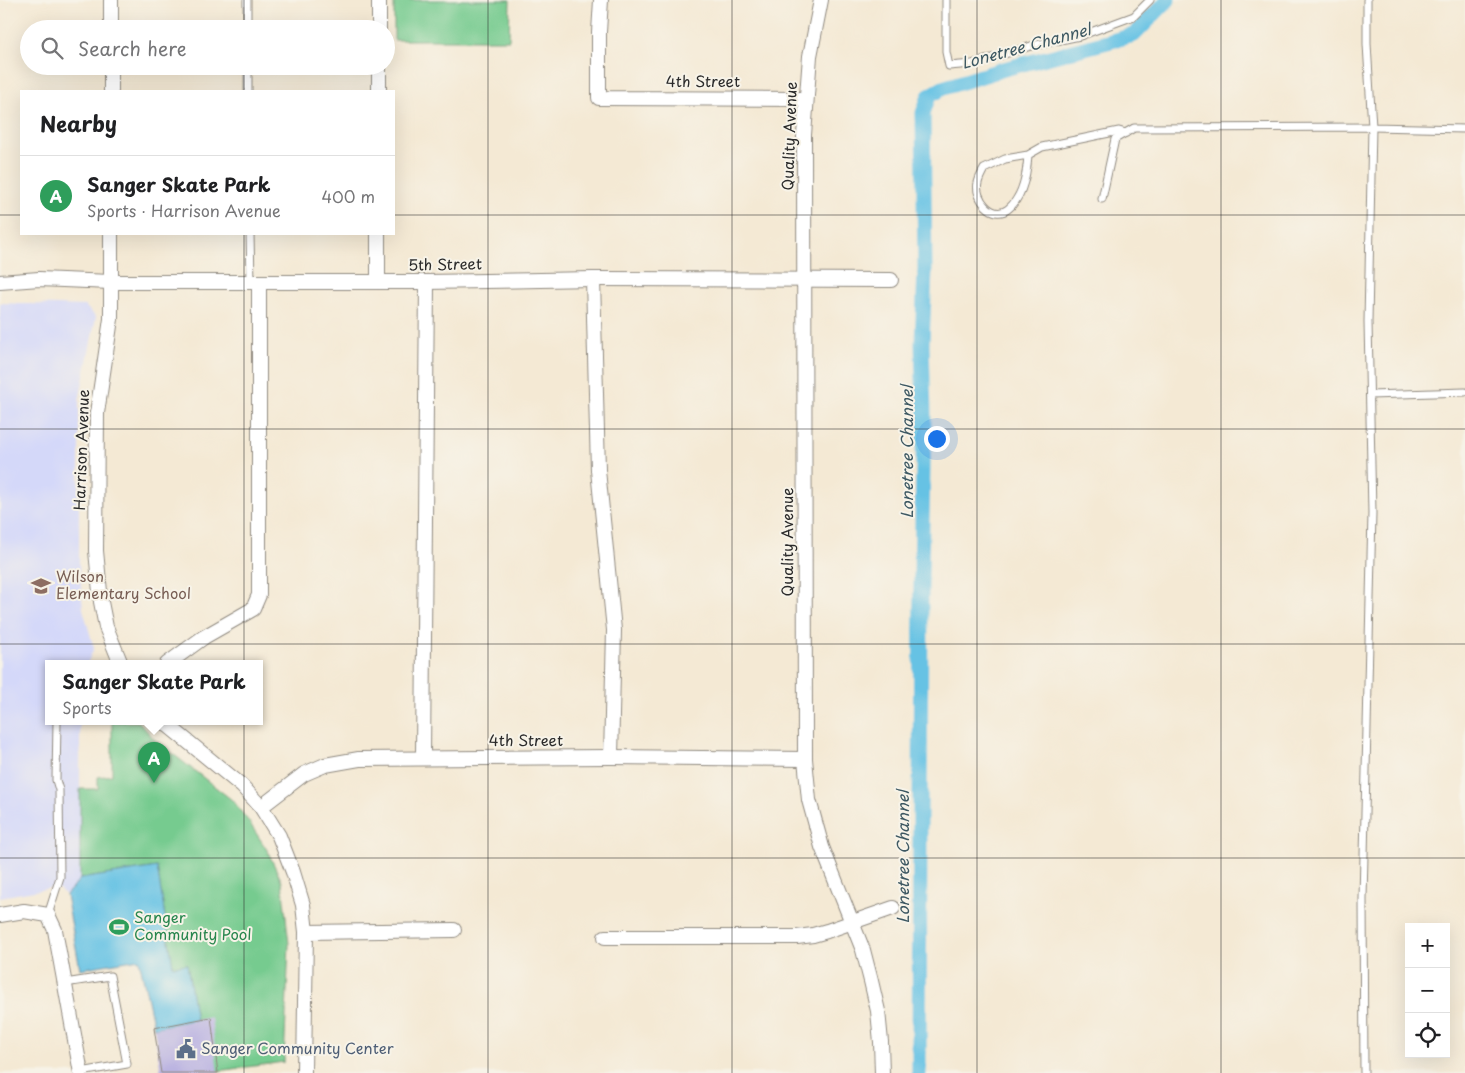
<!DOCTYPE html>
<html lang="en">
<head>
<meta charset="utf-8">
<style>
  body { margin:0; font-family:"Playpen Sans",sans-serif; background:#f6f6f6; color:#202124 }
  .controls { position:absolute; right:15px; bottom:15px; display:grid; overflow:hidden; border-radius:0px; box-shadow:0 5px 20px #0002 }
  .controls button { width:45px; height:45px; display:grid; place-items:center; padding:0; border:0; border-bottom:1px solid #e0e0e0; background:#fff; color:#202124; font:25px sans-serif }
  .you { position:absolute; left:936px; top:438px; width:18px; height:18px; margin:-12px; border:4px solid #fff; border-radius:50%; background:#1a73e8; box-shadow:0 0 0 8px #1a73e833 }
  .badge { display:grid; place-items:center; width:32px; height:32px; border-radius:50%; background:#db2777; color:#fff; font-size:16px; font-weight:700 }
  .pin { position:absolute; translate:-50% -41px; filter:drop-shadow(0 1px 2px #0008) }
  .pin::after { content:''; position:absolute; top:26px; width:18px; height:15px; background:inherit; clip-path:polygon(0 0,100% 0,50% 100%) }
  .popup { position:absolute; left:45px; top:660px; width:218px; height:65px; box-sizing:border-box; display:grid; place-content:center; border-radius:0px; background:#fff; filter:drop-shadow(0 1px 4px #0005); font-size:16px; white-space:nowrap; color:#757577 }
  .popup b { font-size:19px; color:#202124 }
  .popup::after { content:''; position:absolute; left:50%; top:100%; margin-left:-10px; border:10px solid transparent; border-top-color:#fff }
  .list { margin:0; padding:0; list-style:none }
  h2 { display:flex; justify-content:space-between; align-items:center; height:65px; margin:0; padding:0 20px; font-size:21px }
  h2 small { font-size:16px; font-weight:400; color:#757577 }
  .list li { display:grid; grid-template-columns:32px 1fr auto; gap:15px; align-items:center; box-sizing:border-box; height:80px; padding:0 20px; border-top:1px solid #e0e0e0 }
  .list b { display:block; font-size:19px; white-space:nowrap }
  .list p { margin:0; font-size:16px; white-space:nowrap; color:#757577 }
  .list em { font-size:16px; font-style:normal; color:#757577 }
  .icon { flex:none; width:28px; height:28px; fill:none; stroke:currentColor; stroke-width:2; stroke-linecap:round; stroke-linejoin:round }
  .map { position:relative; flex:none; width:1465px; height:1073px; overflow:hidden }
  .search { position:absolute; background:#fff; box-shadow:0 5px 20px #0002; left:20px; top:20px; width:375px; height:55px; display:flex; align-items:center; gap:12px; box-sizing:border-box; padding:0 18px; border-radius:28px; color:#757577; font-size:19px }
  .panel { position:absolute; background:#fff; box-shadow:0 5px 20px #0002; left:20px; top:90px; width:375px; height:145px; border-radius:0px }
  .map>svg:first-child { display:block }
  .built { fill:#d4d8f9 }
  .green { fill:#76cb8f; stroke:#507b5d }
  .water { fill:#66c2e4; stroke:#487688 }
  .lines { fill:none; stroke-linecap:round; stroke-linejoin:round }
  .canal { stroke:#66c2e4; stroke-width:15 }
  .building { fill:#bbb4e1 }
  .lane-casing { stroke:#908a80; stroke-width:9 }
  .street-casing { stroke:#908a80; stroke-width:16 }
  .lane { stroke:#fff; stroke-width:7 }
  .street { stroke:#fff; stroke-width:14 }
  .grid { fill:none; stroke:#2b2b2b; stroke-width:1; stroke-opacity:0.55 }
  .labels { text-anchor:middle; stroke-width:4; stroke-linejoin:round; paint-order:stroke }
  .street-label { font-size:15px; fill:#2b2b2b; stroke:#f7f3e8 }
  .education-label { font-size:15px; fill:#785e54; stroke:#f7f3e8; text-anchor:start }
  .leisure-label { font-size:15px; fill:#27864d; stroke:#f7f3e8; text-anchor:start }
  .service-label { font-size:15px; fill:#4e5e75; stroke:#f7f3e8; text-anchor:start }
  .water-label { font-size:16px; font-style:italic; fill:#3d5862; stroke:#f7f3e8 }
</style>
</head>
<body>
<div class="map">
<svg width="1465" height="1073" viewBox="0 0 1465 1073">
  <rect width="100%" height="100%" fill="#f7f3e8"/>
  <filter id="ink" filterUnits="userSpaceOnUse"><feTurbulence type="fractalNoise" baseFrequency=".02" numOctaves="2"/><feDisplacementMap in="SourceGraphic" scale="10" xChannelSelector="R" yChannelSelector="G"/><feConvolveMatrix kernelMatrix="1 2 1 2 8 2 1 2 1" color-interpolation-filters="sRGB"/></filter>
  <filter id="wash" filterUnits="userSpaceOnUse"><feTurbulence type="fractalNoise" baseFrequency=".0096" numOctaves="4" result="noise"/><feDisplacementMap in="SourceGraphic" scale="20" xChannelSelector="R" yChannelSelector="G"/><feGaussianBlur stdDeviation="1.12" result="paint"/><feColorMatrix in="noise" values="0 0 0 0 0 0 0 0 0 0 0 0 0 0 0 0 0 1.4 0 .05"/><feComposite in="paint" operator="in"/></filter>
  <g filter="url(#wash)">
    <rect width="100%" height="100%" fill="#f4e9d4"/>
    <!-- built -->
    <polygon class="built" points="0,303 85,306 96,317 79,401 79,564 83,609 94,648 87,664 49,664 49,722 80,722 80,879 66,895 59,889 51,888 0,897"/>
    <!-- green -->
    <g class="green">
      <polygon points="394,0 510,0 509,40 394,40"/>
      <polygon points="112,722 139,722 155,740 232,800 249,822 267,850 282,882 289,944 284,1062 217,1071 196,1020 187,964 173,967 157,867 80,879 80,789 98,789 98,777 112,775"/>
    </g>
    <!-- water -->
    <polygon class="water" points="157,867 173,966 187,964 196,1020 154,1028 139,959 80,969 66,895 80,879"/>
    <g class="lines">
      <!-- canal -->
      <polyline class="canal" points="919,1073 921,575 924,415 922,344 925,270 923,113 929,96 943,88 1004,69 1134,35 1168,0"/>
    </g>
    <g id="blocks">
      <!-- building -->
      <polygon class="building" points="211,1017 218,1073 161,1073 154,1028"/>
    </g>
  </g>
  <g filter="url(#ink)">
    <use href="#blocks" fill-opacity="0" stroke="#908a80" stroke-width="1"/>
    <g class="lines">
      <defs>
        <g id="lane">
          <polyline points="247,0 247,29"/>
          <polyline points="946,0 946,52 949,66 972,64 1031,46 1080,36 1134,16 1150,0"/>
          <polyline points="1367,0 1367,44 1372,127 1465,129"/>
          <polyline points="248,66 248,91"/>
          <path d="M1028 155C1027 172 1023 197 1008 209 993 221 974 198 978 183 979 178 982 173 984 169L1005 159 1028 155 1042 147 1119 131 1126 133"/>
          <polyline points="1102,199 1115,139 1134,128 1372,127 1368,322 1372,513 1363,899 1364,1073"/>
          <polyline points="250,234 251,282"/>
          <polyline points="1370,395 1465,392"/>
          <polyline points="48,915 60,877 59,790 56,780 57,722"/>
          <polyline points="65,983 110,976 127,1064 81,1072"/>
        </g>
        <g id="street">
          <polyline points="601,0 599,32 599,98 806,99"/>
          <polyline points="821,0 810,56 804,135 805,759 809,800 822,847 863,950 871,981 878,1011 881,1042 882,1073"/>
          <polyline points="111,29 111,0"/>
          <polyline points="379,29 379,0"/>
          <polyline points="111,91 111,66"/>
          <polyline points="379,91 379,66"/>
          <polyline points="111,234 111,319 97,413 96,551 101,602 106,627 121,664"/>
          <polyline points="593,279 598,470 614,630 611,757"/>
          <polyline points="0,282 39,279 111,282 427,282 593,279 891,280"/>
          <polyline points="378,282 378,234"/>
          <polyline points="167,664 204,637 253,609 259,595 259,282"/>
          <polyline points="164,722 242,786 261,807 279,836 293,872 303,905 306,932 304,1073"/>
          <polyline points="423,758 427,282"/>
          <polyline points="261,807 304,774 325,765 359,759 611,757 805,759"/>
          <polyline points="0,915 24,911 48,915 55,930 81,1073"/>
          <polyline points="306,932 454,930"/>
          <polyline points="605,937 797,937 813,935 827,931 893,908"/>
        </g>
      </defs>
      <!-- lane casing -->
      <use href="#lane" class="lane-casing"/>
      <!-- street casing -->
      <use href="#street" class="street-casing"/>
      <!-- lane -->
      <use href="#lane" class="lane"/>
      <!-- street -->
      <use href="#street" class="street"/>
    </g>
  </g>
  <!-- grid -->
  <path class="grid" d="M244 0V29M488 0V1073M732 0V1073M977 0V1073M1221 0V1073M244 66V91M0 215H21M394 215H1465M244 234V1073M0 429H1465M0 644H1465M0 858H1465"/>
  <!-- icons -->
  <defs>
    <symbol id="school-bare" viewBox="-9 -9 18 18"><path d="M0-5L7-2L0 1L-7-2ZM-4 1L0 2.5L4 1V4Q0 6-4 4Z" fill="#8d6e63" stroke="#f7f3e8" stroke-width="2.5" paint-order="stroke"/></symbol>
    <symbol id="stadium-bare" viewBox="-9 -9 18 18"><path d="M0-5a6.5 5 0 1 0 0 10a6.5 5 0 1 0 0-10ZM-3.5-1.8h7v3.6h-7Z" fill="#2e9e5b" stroke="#f7f3e8" stroke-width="2.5" paint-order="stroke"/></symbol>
    <symbol id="civic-bare" viewBox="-9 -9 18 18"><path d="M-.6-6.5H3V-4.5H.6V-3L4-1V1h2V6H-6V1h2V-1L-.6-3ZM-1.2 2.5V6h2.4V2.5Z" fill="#5c6f8a" stroke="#f7f3e8" stroke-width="2.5" paint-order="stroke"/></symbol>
  </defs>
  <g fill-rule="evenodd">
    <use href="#school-bare" x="27" y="572" width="28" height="28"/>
    <use href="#stadium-bare" x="105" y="913" width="28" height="28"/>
    <use href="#civic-bare" x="172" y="1035" width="28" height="28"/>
  </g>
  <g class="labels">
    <!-- street labels -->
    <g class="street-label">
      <text x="703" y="87">4th Street</text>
      <text transform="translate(790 136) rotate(-88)" y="5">Quality Avenue</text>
      <text transform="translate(445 265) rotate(-1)" y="5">5th Street</text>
      <text transform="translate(82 450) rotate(-88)" y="5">Harrison Avenue</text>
      <text transform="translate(788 542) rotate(-90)" y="5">Quality Avenue</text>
      <text x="526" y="746">4th Street</text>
    </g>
    <!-- education labels -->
    <g class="education-label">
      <text x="56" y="582">Wilson<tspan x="56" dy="17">Elementary School</tspan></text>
    </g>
    <!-- leisure labels -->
    <g class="leisure-label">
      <text x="134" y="923">Sanger<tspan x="134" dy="17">Community Pool</tspan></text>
    </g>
    <!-- service labels -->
    <g class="service-label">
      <text x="201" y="1054">Sanger Community Center</text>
    </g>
    <!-- water labels -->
    <g class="water-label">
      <text transform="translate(1026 46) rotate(-15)" y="6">Lonetree Channel</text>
      <text transform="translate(907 452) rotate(-90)" y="6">Lonetree Channel</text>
      <text transform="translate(903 857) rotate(-90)" y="6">Lonetree Channel</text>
    </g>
  </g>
</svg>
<div class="controls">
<button>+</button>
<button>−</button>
<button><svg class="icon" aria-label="locate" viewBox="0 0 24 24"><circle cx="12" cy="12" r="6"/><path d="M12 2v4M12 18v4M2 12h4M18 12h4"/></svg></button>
</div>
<div class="you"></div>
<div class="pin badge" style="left:154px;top:783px;background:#2e9e5b">A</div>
<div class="popup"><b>Sanger Skate Park</b>Sports</div>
<div class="search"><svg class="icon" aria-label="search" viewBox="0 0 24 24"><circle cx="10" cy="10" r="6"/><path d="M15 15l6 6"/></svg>Search here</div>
<section class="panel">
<h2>Nearby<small></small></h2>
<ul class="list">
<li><span class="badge" style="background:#2e9e5b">A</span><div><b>Sanger Skate Park</b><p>Sports · Harrison Avenue</p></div><em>400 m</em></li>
</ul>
</section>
</div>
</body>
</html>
